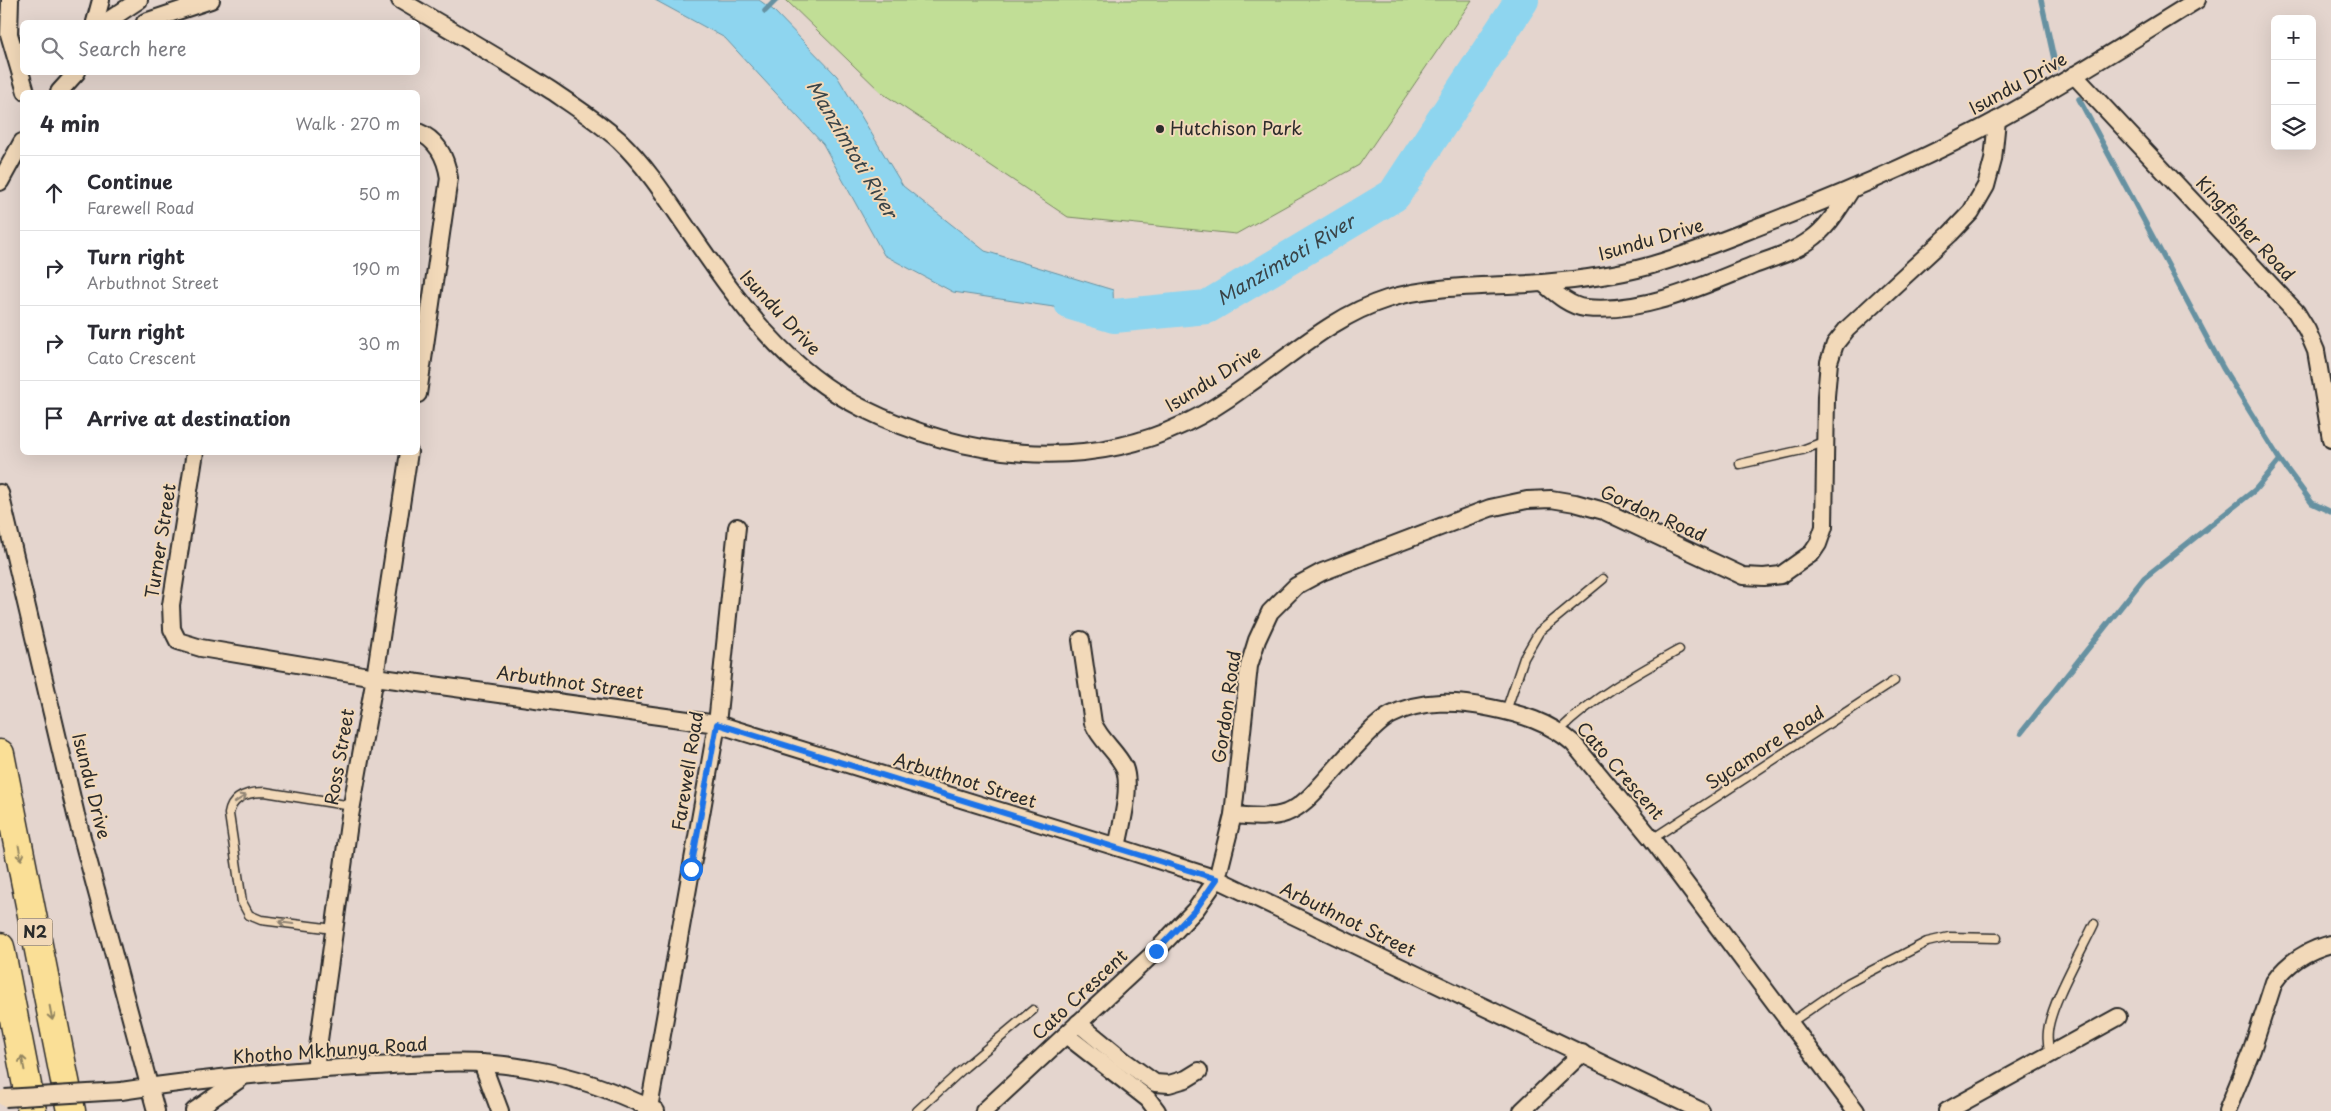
<!DOCTYPE html>
<html lang="en">
<head>
<meta charset="utf-8">
<style>
  body { margin:0; font-family:"Playpen Sans",sans-serif; background:#f2f2f3; color:#2b2b33 }
  .controls { position:absolute; right:15px; top:15px; display:grid; overflow:hidden; border-radius:8px; box-shadow:0 5px 20px #0002 }
  .controls button { width:45px; height:45px; display:grid; place-items:center; padding:0; border:0; border-bottom:1px solid #e1e1e2; background:#fff; color:#2b2b33; font:25px sans-serif }
  .stop { position:absolute; width:15px; height:15px; margin:-11px; border:4px solid #1a73e8; border-radius:50%; background:#fff }
  .stop.end { background:#1a73e8; border-color:#fff; box-shadow:0 1px 5px #0008 }
  .list { margin:0; padding:0; list-style:none }
  h2 { display:flex; justify-content:space-between; align-items:center; height:65px; margin:0; padding:0 20px; font-size:21px }
  h2 small { font-size:16px; font-weight:400; color:#7c7c81 }
  .list li { display:grid; grid-template-columns:32px 1fr auto; gap:15px; align-items:center; box-sizing:border-box; height:75px; padding:0 20px; border-top:1px solid #e1e1e2 }
  .list b { display:block; font-size:19px; white-space:nowrap }
  .list p { margin:0; font-size:16px; white-space:nowrap; color:#7c7c81 }
  .list em { font-size:16px; font-style:normal; color:#7c7c81 }
  .icon { flex:none; width:28px; height:28px; fill:none; stroke:currentColor; stroke-width:2; stroke-linecap:round; stroke-linejoin:round }
  .map { position:relative; flex:none; width:2331px; height:1111px; overflow:hidden }
  .search { position:absolute; background:#fff; box-shadow:0 5px 20px #0002; left:20px; top:20px; width:400px; height:55px; display:flex; align-items:center; gap:12px; box-sizing:border-box; padding:0 18px; border-radius:8px; color:#7c7c81; font-size:19px }
  .panel { position:absolute; background:#fff; box-shadow:0 5px 20px #0002; left:20px; top:90px; width:400px; height:365px; border-radius:8px }
  .map>svg:first-child { display:block }
  .green { fill:#c1de96; stroke:#768460 }
  .water { fill:#8ed5ef; stroke:#6691a1 }
  .lines { fill:none; stroke-linecap:round; stroke-linejoin:round }
  .stream { stroke:#6691a1; stroke-width:5.5 }
  .river { stroke:#8ed5ef; stroke-width:34 }
  .service-casing { stroke:#2b2b2b; stroke-width:11 }
  .minor-casing { stroke:#2b2b2b; stroke-width:20 }
  .motorway-casing { stroke:#2b2b2b; stroke-width:31 }
  .service { stroke:#f2d9b9; stroke-width:8 }
  .minor { stroke:#f2d9b9; stroke-width:16 }
  .motorway { stroke:#fadf96; stroke-width:28 }
  .minor-bridge-casing { stroke:#2b2b2b; stroke-width:20; stroke-linecap:butt }
  .minor-bridge { stroke:#f2d9b9; stroke-width:16 }
  .oneway { stroke:#8e8272 }
  .oneway2 { stroke:#928560 }
  .route { stroke:#1a73e8; stroke-width:6 }
  .poi-dot { fill:#2b2b2b; stroke:#f2d9b9; stroke-width:2 }
  .labels { text-anchor:middle; stroke-width:4; stroke-linejoin:round; paint-order:stroke }
  .shield { fill:#f2d9b9; stroke:#675f56; stroke-width:1 }
  .shield-label { font-size:16px; font-weight:bold; fill:#2b2b2b }
  .street-label { font-size:18px; fill:#2b2b2b; stroke:#f2d9b9 }
  .poi-label { font-size:18px; fill:#2b2b2b; stroke:#f2d9b9; text-anchor:start }
  .water-label { font-size:19px; font-style:italic; fill:#3a4448; stroke:#f2d9b9 }
</style>
</head>
<body>
<div class="map">
<svg width="2331" height="1111" viewBox="0 0 2331 1111">
  <rect width="100%" height="100%" fill="#e4d5ce"/>
  <filter id="ink" filterUnits="userSpaceOnUse"><feTurbulence type="fractalNoise" baseFrequency=".02" numOctaves="2"/><feDisplacementMap in="SourceGraphic" scale="10" xChannelSelector="R" yChannelSelector="G"/><feConvolveMatrix kernelMatrix="1 2 1 2 8 2 1 2 1" color-interpolation-filters="sRGB"/></filter>
  <g filter="url(#ink)">
    <!-- green -->
    <polygon class="green" points="786,0 1472,0 1359,165 1236,234 1068,217 882,93"/>
    <!-- water -->
    <polygon class="water" points="655,0 759,0 773,10 837,76 903,186 985,251 1113,290 1114,316 953,292 884,255 823,144 725,38"/>
    <g class="lines">
      <!-- stream -->
      <g class="stream">
        <polyline points="2041,0 2056,68"/>
        <polyline points="765,11 776,0"/>
        <polyline points="2079,99 2223,368 2280,460 2312,503 2331,512"/>
        <polyline points="2021,733 2144,578 2255,490 2280,460"/>
      </g>
      <!-- river -->
      <path class="river" id="s1" d="M1071 303 1114 316 1207 307 1394 195 1522 0"/>
      <defs>
        <g id="service">
          <polyline points="1740,464 1802,450 1826,441"/>
          <polyline points="1506,711 1524,658 1539,632 1603,579"/>
          <path d="M1559 731C1595 696 1636 674 1679 650"/>
          <polyline points="1652,839 1894,681"/>
          <path d="M334 929 261 920 249 915 242 902 229 814C232 796 249 792 265 792L352 806"/>
          <polyline points="1790,1023 1848,983 1927,942 1949,937 1997,938"/>
          <path d="M2050 1054C2048 1047 2047 1040 2048 1031 2051 1003 2081 952 2094 924"/>
          <polyline points="917,1111 965,1067 1033,1010"/>
        </g>
        <g id="minor">
          <polyline points="10,0 9,34 26,92"/>
          <path d="M400 0C451 30 502 59 552 91 574 106 599 122 619 140 644 164 664 194 683 222 733 294 781 368 862 408 961 457 1081 473 1184 424 1205 414 1227 400 1246 386 1292 355 1333 316 1387 299 1438 284 1490 287 1542 283 1577 280 1612 276 1645 267 1689 255 1731 237 1773 221 1850 191 1928 158 2001 118 2068 81 2132 40 2197 0"/>
          <polyline points="95,22 101,0"/>
          <polyline points="106,22 139,0"/>
          <polyline points="145,22 211,0"/>
          <polyline points="2074,75 2296,312 2307,330 2316,351 2331,439"/>
          <polyline points="59,92 77,72"/>
          <path d="M418 132C438 140 446 158 449 178L418 394"/>
          <polyline points="0,182 22,142"/>
          <path d="M1543 283C1555 293 1569 306 1585 308 1642 314 1703 286 1754 265 1773 258 1794 252 1810 240 1828 228 1839 208 1851 190"/>
          <polyline points="195,452 171,605 172,629 178,641 201,648 375,677 717,724 1117,847 1217,879 1701,1111"/>
          <polyline points="0,493 76,815 156,1111"/>
          <path d="M1081 640 1093 723C1101 741 1116 751 1124 767 1132 786 1121 827 1117 847"/>
          <path d="M1233 815C1251 816 1269 819 1286 813 1304 806 1316 790 1329 776 1343 761 1373 724 1391 715 1422 699 1457 701 1491 708 1521 714 1549 722 1573 743L1652 839 1856 1111"/>
          <polyline points="1078,1023 1123,1060 1155,1083 1169,1084 1186,1079 1199,1071"/>
          <polyline points="1066,1035 1148,1099 1157,1111"/>
          <polyline points="482,1063 500,1111"/>
          <polyline points="315,1069 350,816 375,677 409,452"/>
          <path d="M121 1091C206 1078 292 1070 377 1066 429 1063 480 1059 531 1069 574 1076 617 1092 656 1111"/>
          <polyline points="649,1108 717,724 737,527"/>
          <polyline points="194,1111 240,1079"/>
          <polyline points="984,1111 1156,951 1196,909 1217,879 1233,815 1249,666 1257,640 1270,612 1296,586 1322,572 1490,508 1527,500 1551,499 1575,503 1604,511 1743,576 1764,577 1781,575 1812,553 1818,544 1824,527 1826,396 1829,362 1835,344 1847,329 1950,234 1971,212 1986,186 1993,160 1997,120"/>
          <polyline points="1522,1111 1582,1053"/>
          <polyline points="1947,1111 2118,1017"/>
          <path d="M2227 1111 2252 1050 2274 982C2288 962 2308 950 2331 944"/>
        </g>
        <g id="motorway">
          <polyline points="0,754 71,1111"/>
          <polyline points="0,947 32,1111"/>
        </g>
      </defs>
      <!-- service casing -->
      <use href="#service" class="service-casing"/>
      <!-- minor casing -->
      <use href="#minor" class="minor-casing"/>
      <!-- motorway casing -->
      <use href="#motorway" class="motorway-casing"/>
      <!-- service -->
      <use href="#service" class="service"/>
      <!-- minor -->
      <use href="#minor" class="minor"/>
      <!-- motorway -->
      <use href="#motorway" class="motorway"/>
      <defs>
        <polyline id="minor-bridge" points="5,1098 121,1091"/>
      </defs>
      <!-- minor-bridge casing -->
      <use href="#minor-bridge" class="minor-bridge-casing"/>
      <!-- minor-bridge -->
      <use href="#minor-bridge" class="minor-bridge"/>
    </g>
    <!-- one-way arrows -->
    <defs><path id="oneway-shaft" d="M-6 0H5M1.5-3L5.5 0L1.5 3" fill="none" stroke-width="1.6" stroke-linecap="round" stroke-linejoin="round" transform="scale(1.25)"/></defs>
    <g class="oneway">
      <use href="#oneway-shaft" transform="translate(240 799) rotate(-33)"/>
      <use href="#oneway-shaft" transform="translate(286 923) rotate(-173)"/>
    </g>
    <g class="oneway2">
      <use href="#oneway-shaft" transform="translate(20 853) rotate(79)"/>
      <use href="#oneway-shaft" transform="translate(51 1013) rotate(79)"/>
      <use href="#oneway-shaft" transform="translate(23 1063) rotate(-101)"/>
    </g>
  </g>
  <g class="lines" filter="url(#ink)">
    <!-- route -->
    <polyline class="route" points="691,869 717,724 1217,879 1196,909 1156,951"/>
  </g>
  <!-- markers -->
  <circle class="poi-dot" cx="1160" cy="129" r="5"/>
  <g class="labels">
    <!-- shield labels -->
    <rect class="shield" x="17.5" y="918.5" width="35" height="27" rx="4"/>
    <g class="shield-label">
      <text x="35" y="938">N2</text>
    </g>
    <!-- street labels -->
    <g class="street-label">
      <text transform="translate(2018 84) rotate(-29)" y="6">Isundu Drive</text>
      <text transform="translate(2245 229) rotate(47)" y="6">Kingfisher Road</text>
      <text transform="translate(1651 240) rotate(-16)" y="6">Isundu Drive</text>
      <text transform="translate(780 313) rotate(47)" y="6">Isundu Drive</text>
      <text transform="translate(1213 379) rotate(-32)" y="6">Isundu Drive</text>
      <text transform="translate(1653 514) rotate(24)" y="6">Gordon Road</text>
      <text transform="translate(161 541) rotate(-81)" y="6">Turner Street</text>
      <text transform="translate(570 683) rotate(8)" y="6">Arbuthnot Street</text>
      <text transform="translate(1227 707) rotate(-82)" y="6">Gordon Road</text>
      <text transform="translate(1765 748) rotate(-33)" y="6">Sycamore Road</text>
      <text transform="translate(340 757) rotate(-80)" y="6">Ross Street</text>
      <text transform="translate(688 771) rotate(-81)" y="6">Farewell Road</text>
      <text transform="translate(1620 771) rotate(49)" y="6">Cato Crescent</text>
      <text transform="translate(965 781) rotate(17)" y="6">Arbuthnot Street</text>
      <text transform="translate(91 786) rotate(76)" y="6">Isundu Drive</text>
      <text transform="translate(1348 920) rotate(26)" y="6">Arbuthnot Street</text>
      <text transform="translate(1080 995) rotate(-43)" y="6">Cato Crescent</text>
      <text transform="translate(330 1051) rotate(-4)" y="6">Khotho Mkhunya Road</text>
    </g>
    <!-- poi labels -->
    <g class="poi-label">
      <text x="1170" y="135">Hutchison Park</text>
    </g>
    <!-- water labels -->
    <g class="water-label">
      <text transform="translate(852 149) rotate(59)" y="7">Manzimtoti River</text>
      <text dy="7" stroke="none"><textPath href="#s1" startOffset="230">Manzimtoti River</textPath></text>
    </g>
  </g>
</svg>
<div class="controls">
<button>+</button>
<button>−</button>
<button><svg class="icon" aria-label="layers" viewBox="0 0 24 24"><path d="M12 4l9 5-9 5-9-5zM3 14l9 5 9-5"/></svg></button>
</div>
<div class="stop" style="left:691px;top:869px"></div>
<div class="stop end" style="left:1156px;top:951px"></div>
<div class="search"><svg class="icon" aria-label="search" viewBox="0 0 24 24"><circle cx="10" cy="10" r="6"/><path d="M15 15l6 6"/></svg>Search here</div>
<section class="panel">
<h2>4 min<small>Walk · 270 m</small></h2>
<ul class="list">
<li><svg class="icon" aria-label="ahead" viewBox="0 0 24 24"><path d="M12 20V5M6 11l6-6 6 6"/></svg><div><b>Continue</b><p>Farewell Road</p></div><em>50 m</em></li>
<li><svg class="icon" aria-label="right" viewBox="0 0 24 24"><path d="M7 20v-9h11M14 6l5 5-5 5"/></svg><div><b>Turn right</b><p>Arbuthnot Street</p></div><em>190 m</em></li>
<li><svg class="icon" aria-label="right" viewBox="0 0 24 24"><path d="M7 20v-9h11M14 6l5 5-5 5"/></svg><div><b>Turn right</b><p>Cato Crescent</p></div><em>30 m</em></li>
<li><svg class="icon" aria-label="arrive" viewBox="0 0 24 24"><path d="M6 21V4h12l-3 4 3 4H6"/></svg><div><b>Arrive at destination</b></div></li>
</ul>
</section>
</div>
</body>
</html>
